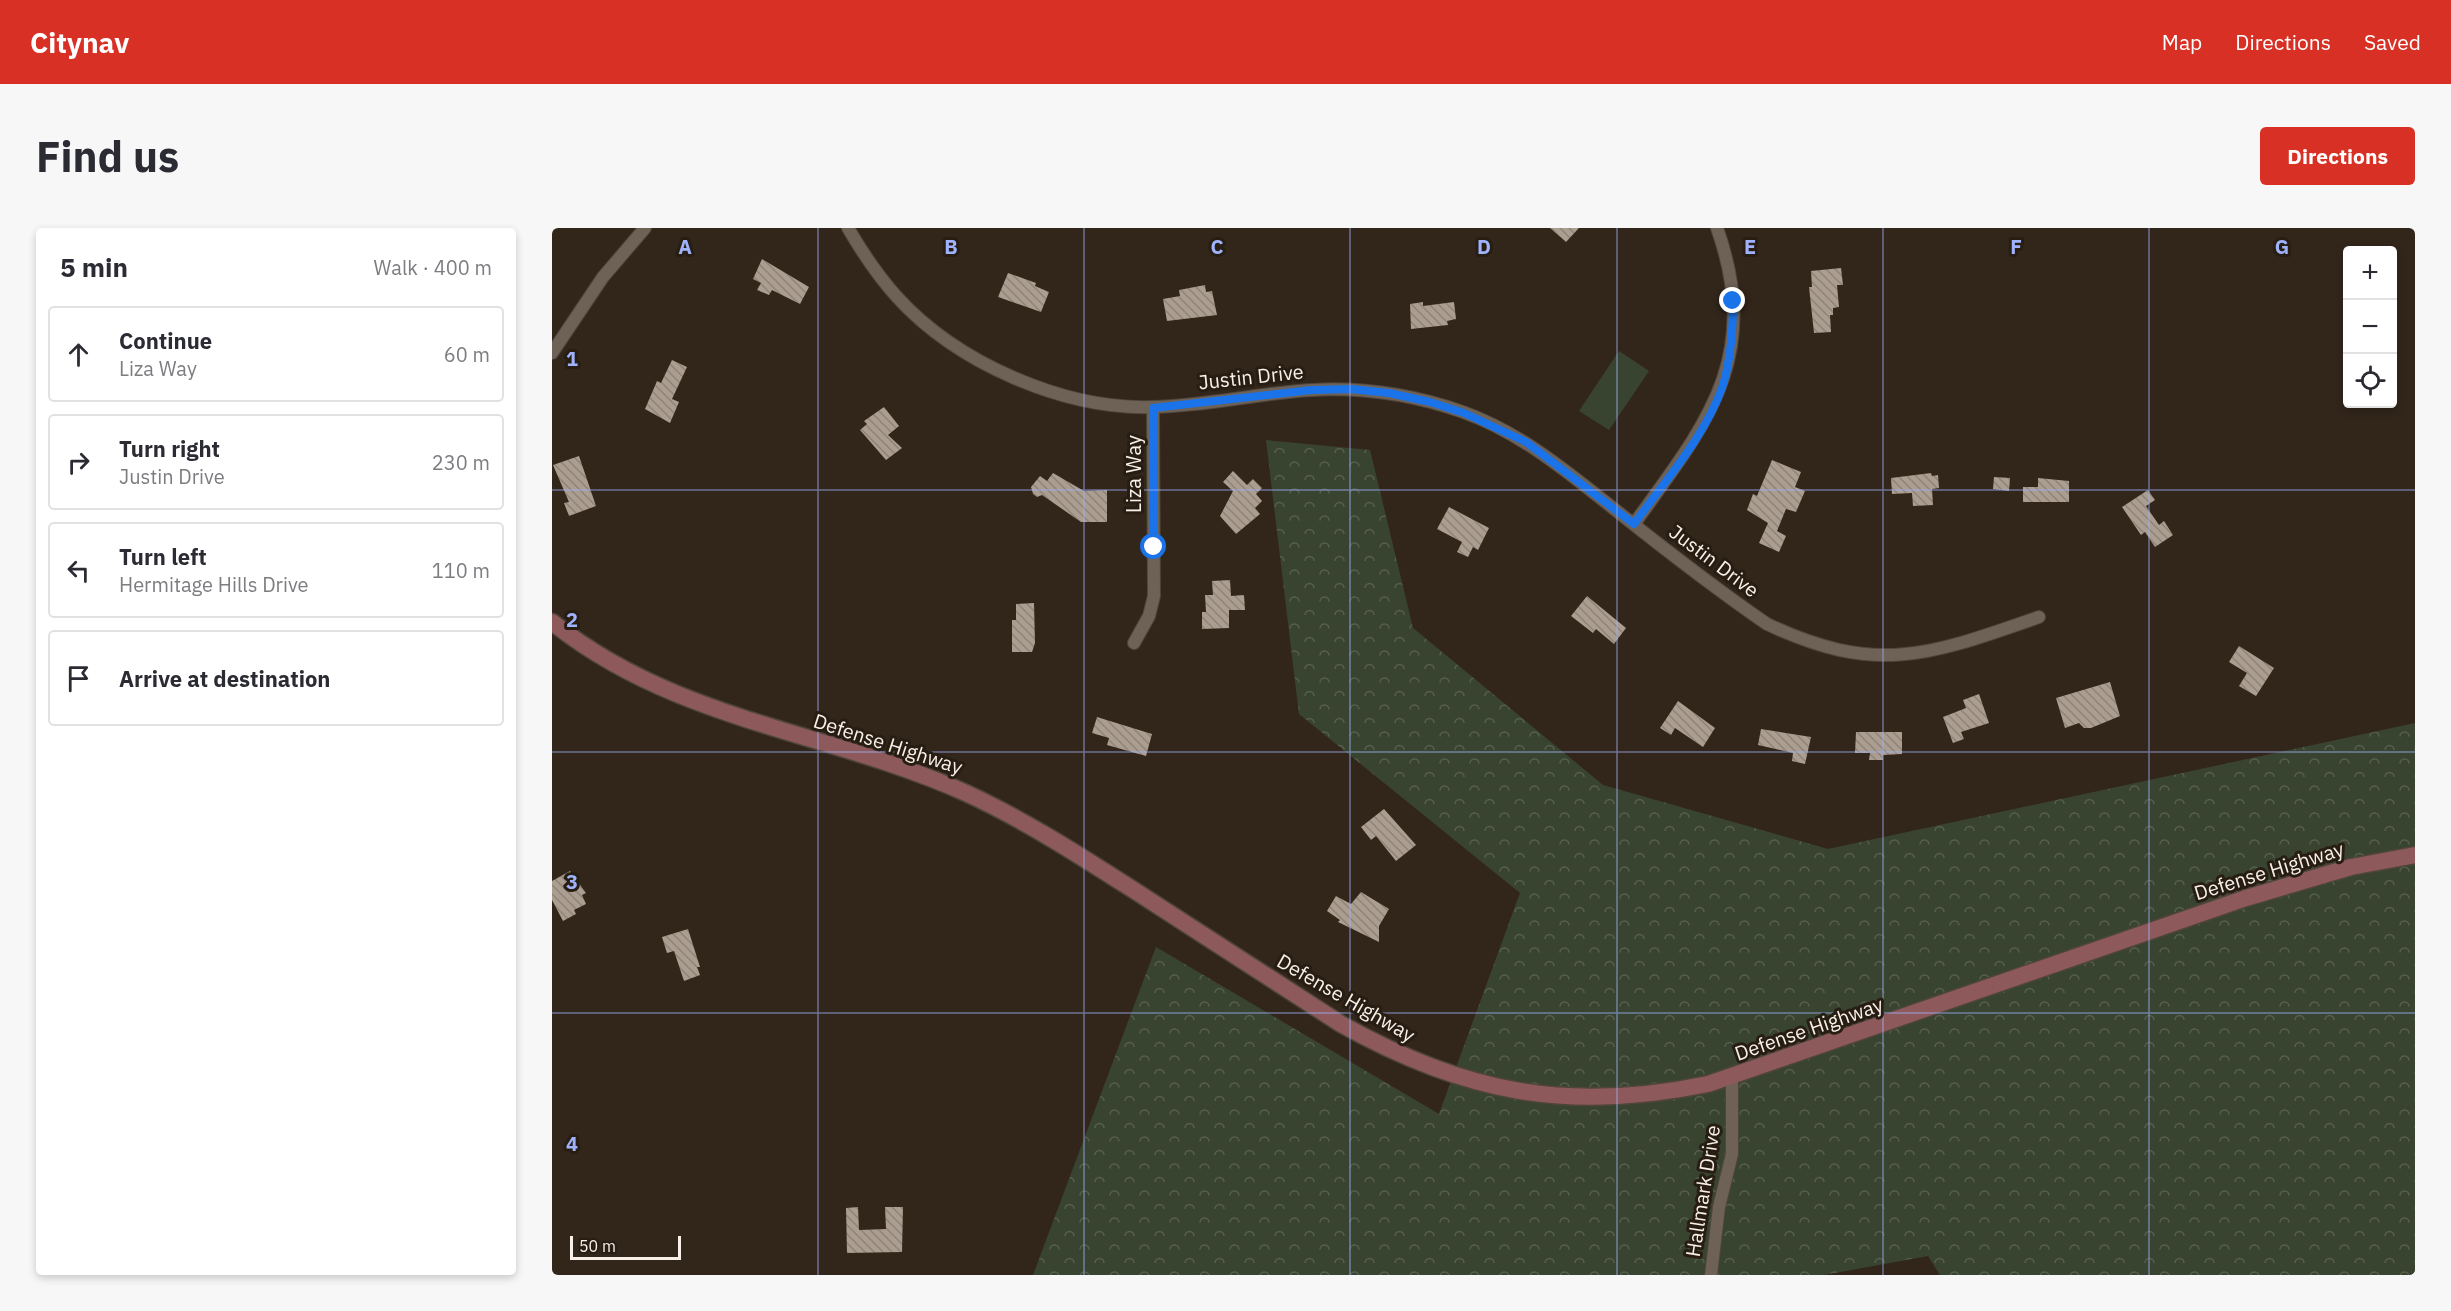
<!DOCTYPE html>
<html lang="en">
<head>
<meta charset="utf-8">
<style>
  body { margin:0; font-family:"IBM Plex Sans",sans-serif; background:#f7f7f7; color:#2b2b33 }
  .controls { position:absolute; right:18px; top:18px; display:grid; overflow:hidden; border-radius:6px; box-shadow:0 3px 9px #0003 }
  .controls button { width:54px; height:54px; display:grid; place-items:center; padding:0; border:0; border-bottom:2px solid #e1e1e2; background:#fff; color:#2b2b33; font:30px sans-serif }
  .scale { position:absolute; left:18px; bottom:15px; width:111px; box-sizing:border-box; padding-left:6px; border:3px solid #f8f0e9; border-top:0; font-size:16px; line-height:21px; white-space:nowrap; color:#f8f0e9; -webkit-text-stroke:4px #281d12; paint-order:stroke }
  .stop { position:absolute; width:18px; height:18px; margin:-14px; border:4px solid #1a73e8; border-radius:50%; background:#fff }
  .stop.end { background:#1a73e8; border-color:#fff; box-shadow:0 2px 6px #0008 }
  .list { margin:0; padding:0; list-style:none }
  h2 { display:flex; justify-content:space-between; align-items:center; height:78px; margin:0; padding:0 24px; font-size:26px }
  h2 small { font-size:20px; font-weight:400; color:#7c7c81 }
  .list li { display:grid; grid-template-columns:39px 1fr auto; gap:18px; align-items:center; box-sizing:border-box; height:96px; margin:0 12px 12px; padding:0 12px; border:2px solid #e1e1e2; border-radius:6px }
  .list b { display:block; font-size:22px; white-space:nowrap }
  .list p { margin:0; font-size:20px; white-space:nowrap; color:#7c7c81 }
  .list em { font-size:20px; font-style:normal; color:#7c7c81 }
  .icon { flex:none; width:33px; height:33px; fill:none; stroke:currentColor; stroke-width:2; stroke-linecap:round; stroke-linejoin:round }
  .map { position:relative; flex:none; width:1863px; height:1047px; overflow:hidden; border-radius:6px }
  header { display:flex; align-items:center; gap:36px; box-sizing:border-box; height:84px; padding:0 30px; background:#d93025; color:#fff }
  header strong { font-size:28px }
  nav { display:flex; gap:33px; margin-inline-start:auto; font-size:21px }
  .intro { display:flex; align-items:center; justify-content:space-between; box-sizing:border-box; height:144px; padding:0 36px }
  h1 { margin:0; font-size:42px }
  .button { padding:15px 27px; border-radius:6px; background:#d93025; color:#fff; font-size:21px; font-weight:700 }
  main { display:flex; gap:36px; padding:0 36px }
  aside { flex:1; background:#fff; border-radius:6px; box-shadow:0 3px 9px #0003 }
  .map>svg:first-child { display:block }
  .grass { fill:#394430 }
  .forest { fill:url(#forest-crowns) }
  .building { fill:url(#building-back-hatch) }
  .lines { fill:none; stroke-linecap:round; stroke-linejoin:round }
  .street-casing { stroke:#4f453c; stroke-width:14 }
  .secondary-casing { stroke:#4f453c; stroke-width:19 }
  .street { stroke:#6e6155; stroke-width:12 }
  .secondary { stroke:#8d595b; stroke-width:16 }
  .route { stroke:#1a73e8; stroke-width:8 }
  .grid { fill:none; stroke:#9fb3fd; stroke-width:1.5; stroke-opacity:0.55 }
  .labels { text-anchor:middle; stroke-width:6; stroke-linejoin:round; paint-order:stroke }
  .street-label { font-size:20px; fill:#f8f0e9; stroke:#281d12 }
  .grid-label { font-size:20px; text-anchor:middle; font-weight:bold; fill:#9fb3fd; stroke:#281d12; stroke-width:6; stroke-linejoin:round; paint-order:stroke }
</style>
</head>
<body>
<header>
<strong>Citynav</strong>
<nav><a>Map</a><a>Directions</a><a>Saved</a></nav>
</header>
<div class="intro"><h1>Find us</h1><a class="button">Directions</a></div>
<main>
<aside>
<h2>5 min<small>Walk · 400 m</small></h2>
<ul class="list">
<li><svg class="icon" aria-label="ahead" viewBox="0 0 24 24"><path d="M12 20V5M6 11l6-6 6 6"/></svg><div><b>Continue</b><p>Liza Way</p></div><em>60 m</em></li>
<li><svg class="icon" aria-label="right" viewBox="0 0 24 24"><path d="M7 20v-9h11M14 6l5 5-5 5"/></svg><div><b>Turn right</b><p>Justin Drive</p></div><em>230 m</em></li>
<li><svg class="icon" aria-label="left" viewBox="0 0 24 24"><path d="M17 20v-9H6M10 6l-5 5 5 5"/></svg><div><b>Turn left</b><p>Hermitage Hills Drive</p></div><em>110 m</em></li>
<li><svg class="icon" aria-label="arrive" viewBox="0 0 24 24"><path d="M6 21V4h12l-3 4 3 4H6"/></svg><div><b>Arrive at destination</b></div></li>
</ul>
</aside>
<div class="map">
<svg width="1863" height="1047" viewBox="0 0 1863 1047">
  <defs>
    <pattern id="forest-crowns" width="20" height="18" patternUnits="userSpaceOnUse" patternTransform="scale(1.5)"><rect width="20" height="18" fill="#394430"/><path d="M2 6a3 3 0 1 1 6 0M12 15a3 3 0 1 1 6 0" fill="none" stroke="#565f4e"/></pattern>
    <pattern id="building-back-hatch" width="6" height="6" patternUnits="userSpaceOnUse" patternTransform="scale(1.5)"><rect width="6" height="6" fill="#ab9d8f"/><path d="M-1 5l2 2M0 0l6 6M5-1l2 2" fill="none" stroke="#8e8479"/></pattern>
  </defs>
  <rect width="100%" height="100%" fill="#32261b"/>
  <!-- grass -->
  <polygon class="grass" points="1067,123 1097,143 1057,202 1027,183"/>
  <!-- forest -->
  <polygon class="forest" points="714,212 818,222 861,400 1051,557 1276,621 1863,495 1863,1047 1388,1047 1376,1028 1272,1047 481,1047 604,719 887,886 968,665 747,486"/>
  <!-- building -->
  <g class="building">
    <polygon points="998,0 1027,0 1014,14"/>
    <polygon points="210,31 257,59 248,76 220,62 217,67 205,62 209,55 201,51"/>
    <polygon points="1289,40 1291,57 1285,57 1287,79 1281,80 1281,87 1278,87 1279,104 1262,105 1257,59 1260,59 1259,43"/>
    <polygon points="456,45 484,55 483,58 497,64 489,84 446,69"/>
    <polygon points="653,57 654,64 660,63 665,87 615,93 611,71 628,68 627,62"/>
    <polygon points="871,74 871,78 902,74 904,91 895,93 896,97 859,101 858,76"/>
    <polygon points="120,132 135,139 120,171 127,174 118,195 93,181 105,153 109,155"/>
    <polygon points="332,179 347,198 336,207 350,220 334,232 308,202 315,196 312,193"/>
    <polygon points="27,228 44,278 17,288 12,275 17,274 1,237"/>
    <polygon points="1220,232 1249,244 1243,259 1253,263 1244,284 1234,281 1225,303 1234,308 1227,324 1207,315 1216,295 1195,282 1201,266 1205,268"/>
    <polygon points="681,243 695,257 701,251 710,260 704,266 710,273 703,280 708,286 684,306 668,288 681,263 671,254"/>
    <polygon points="501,245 532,263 555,262 555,294 529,294 490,267 485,269 481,266 479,259 488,248 495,253"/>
    <polygon points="1379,245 1380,248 1386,247 1387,260 1380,261 1381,277 1361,278 1360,265 1340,266 1339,250"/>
    <polygon points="1442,249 1458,250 1457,263 1441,261"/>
    <polygon points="1486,250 1517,253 1517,274 1471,274 1471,259 1486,259"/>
    <polygon points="1596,262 1603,272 1594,278 1607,297 1612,293 1621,307 1603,319 1593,304 1589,307 1570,279"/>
    <polygon points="897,279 937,300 926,322 921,319 916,329 905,324 910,314 885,301"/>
    <polygon points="678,352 679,368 692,367 693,382 677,382 677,400 650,401 650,384 654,384 653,367 661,367 660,353"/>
    <polygon points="1035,368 1074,400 1062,416 1044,401 1041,405 1019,388"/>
    <polygon points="482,375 483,415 480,424 460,424 460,392 464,392 464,376"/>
    <polygon points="1687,418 1722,440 1704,468 1687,458 1695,445 1677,434"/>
    <polygon points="1558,454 1568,488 1539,500 1532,500 1527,495 1513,500 1504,470"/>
    <polygon points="1427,466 1437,495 1409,504 1412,511 1401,515 1391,489 1414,480 1411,472"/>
    <polygon points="1126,473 1163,500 1151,519 1123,500 1119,507 1108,500"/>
    <polygon points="545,489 600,506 594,528 555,517 557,510 540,505"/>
    <polygon points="1209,501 1259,509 1253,536 1240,533 1241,525 1206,517"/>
    <polygon points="1304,504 1350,504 1350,526 1331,527 1331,532 1317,532 1318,525 1303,525"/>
    <polygon points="832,581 864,617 844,633 824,608 819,612 809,599"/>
    <polygon points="18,643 34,665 30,667 34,676 22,682 24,686 11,693 0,672 0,653"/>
    <polygon points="809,664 837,681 827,698 827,714 786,694 788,692 775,683 784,668 799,676"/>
    <polygon points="136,701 148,739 145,739 148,747 132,753 122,723 115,725 110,709"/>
    <polygon points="306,979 307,1002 334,1001 333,979 351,979 350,1024 295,1025 294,980"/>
  </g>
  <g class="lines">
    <defs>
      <g id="street">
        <path d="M296 0C310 24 326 48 345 69 405 135 512 182 601 179 654 178 707 165 760 162 811 159 862 167 911 184 970 205 1018 246 1066 284 1115 323 1164 361 1215 396 1325 448 1378 427 1487 389"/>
        <polyline points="0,125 51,49 93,0"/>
        <path d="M1082 296C1154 196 1211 131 1165 0"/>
        <polyline points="582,415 597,388 602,368 601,180"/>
        <polyline points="1159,1047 1167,979 1180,926 1180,849"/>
      </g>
      <path id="secondary" d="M0 394C123 493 276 503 414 565 477 594 536 633 594 670 659 712 724 754 789 796 912 865 1017 885 1156 856L1694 670 1799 639 1863 627"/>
    </defs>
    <!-- street casing -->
    <use href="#street" class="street-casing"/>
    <!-- secondary casing -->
    <use href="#secondary" class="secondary-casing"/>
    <!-- street -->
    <use href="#street" class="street"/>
    <!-- secondary -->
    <use href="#secondary" class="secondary"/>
  </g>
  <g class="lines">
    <!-- route -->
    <path class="route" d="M602 319 601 180 759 162 799 161 837 165 878 174 912 185 974 214 1082 296C1112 254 1152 210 1170 160 1179 132 1181 102 1181 73"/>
  </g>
  <!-- grid -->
  <path class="grid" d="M266 0V1047M532 0V1047M798 0V1047M1065 0V1047M1331 0V1047M1597 0V1047M0 262H1863M0 524H1863M0 785H1863"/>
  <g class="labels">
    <!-- street labels -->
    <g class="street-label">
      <text transform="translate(699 149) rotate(-6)" y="7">Justin Drive</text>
      <text transform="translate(582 246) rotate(-90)" y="7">Liza Way</text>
      <text transform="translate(1162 333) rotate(37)" y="7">Justin Drive</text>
      <text transform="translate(336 516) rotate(18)" y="7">Defense Highway</text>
      <text transform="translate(1717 643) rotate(-17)" y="7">Defense Highway</text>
      <text transform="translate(794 770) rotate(30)" y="7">Defense Highway</text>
      <text transform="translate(1257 801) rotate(-19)" y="7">Defense Highway</text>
      <text transform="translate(1151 963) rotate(-81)" y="7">Hallmark Drive</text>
    </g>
  </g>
  <g class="grid-label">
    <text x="133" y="26">A</text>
    <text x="399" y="26">B</text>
    <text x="665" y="26">C</text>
    <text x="932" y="26">D</text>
    <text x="1198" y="26">E</text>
    <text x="1464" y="26">F</text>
    <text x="1730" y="26">G</text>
    <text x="20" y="138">1</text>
    <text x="20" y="399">2</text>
    <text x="20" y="661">3</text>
    <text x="20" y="923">4</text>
  </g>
</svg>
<div class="controls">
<button>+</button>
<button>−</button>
<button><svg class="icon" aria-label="locate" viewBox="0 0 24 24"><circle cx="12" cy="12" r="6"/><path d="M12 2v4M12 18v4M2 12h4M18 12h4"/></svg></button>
</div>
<div class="scale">50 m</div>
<div class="stop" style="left:602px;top:319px"></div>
<div class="stop end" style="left:1181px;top:73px"></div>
</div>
</main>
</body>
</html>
